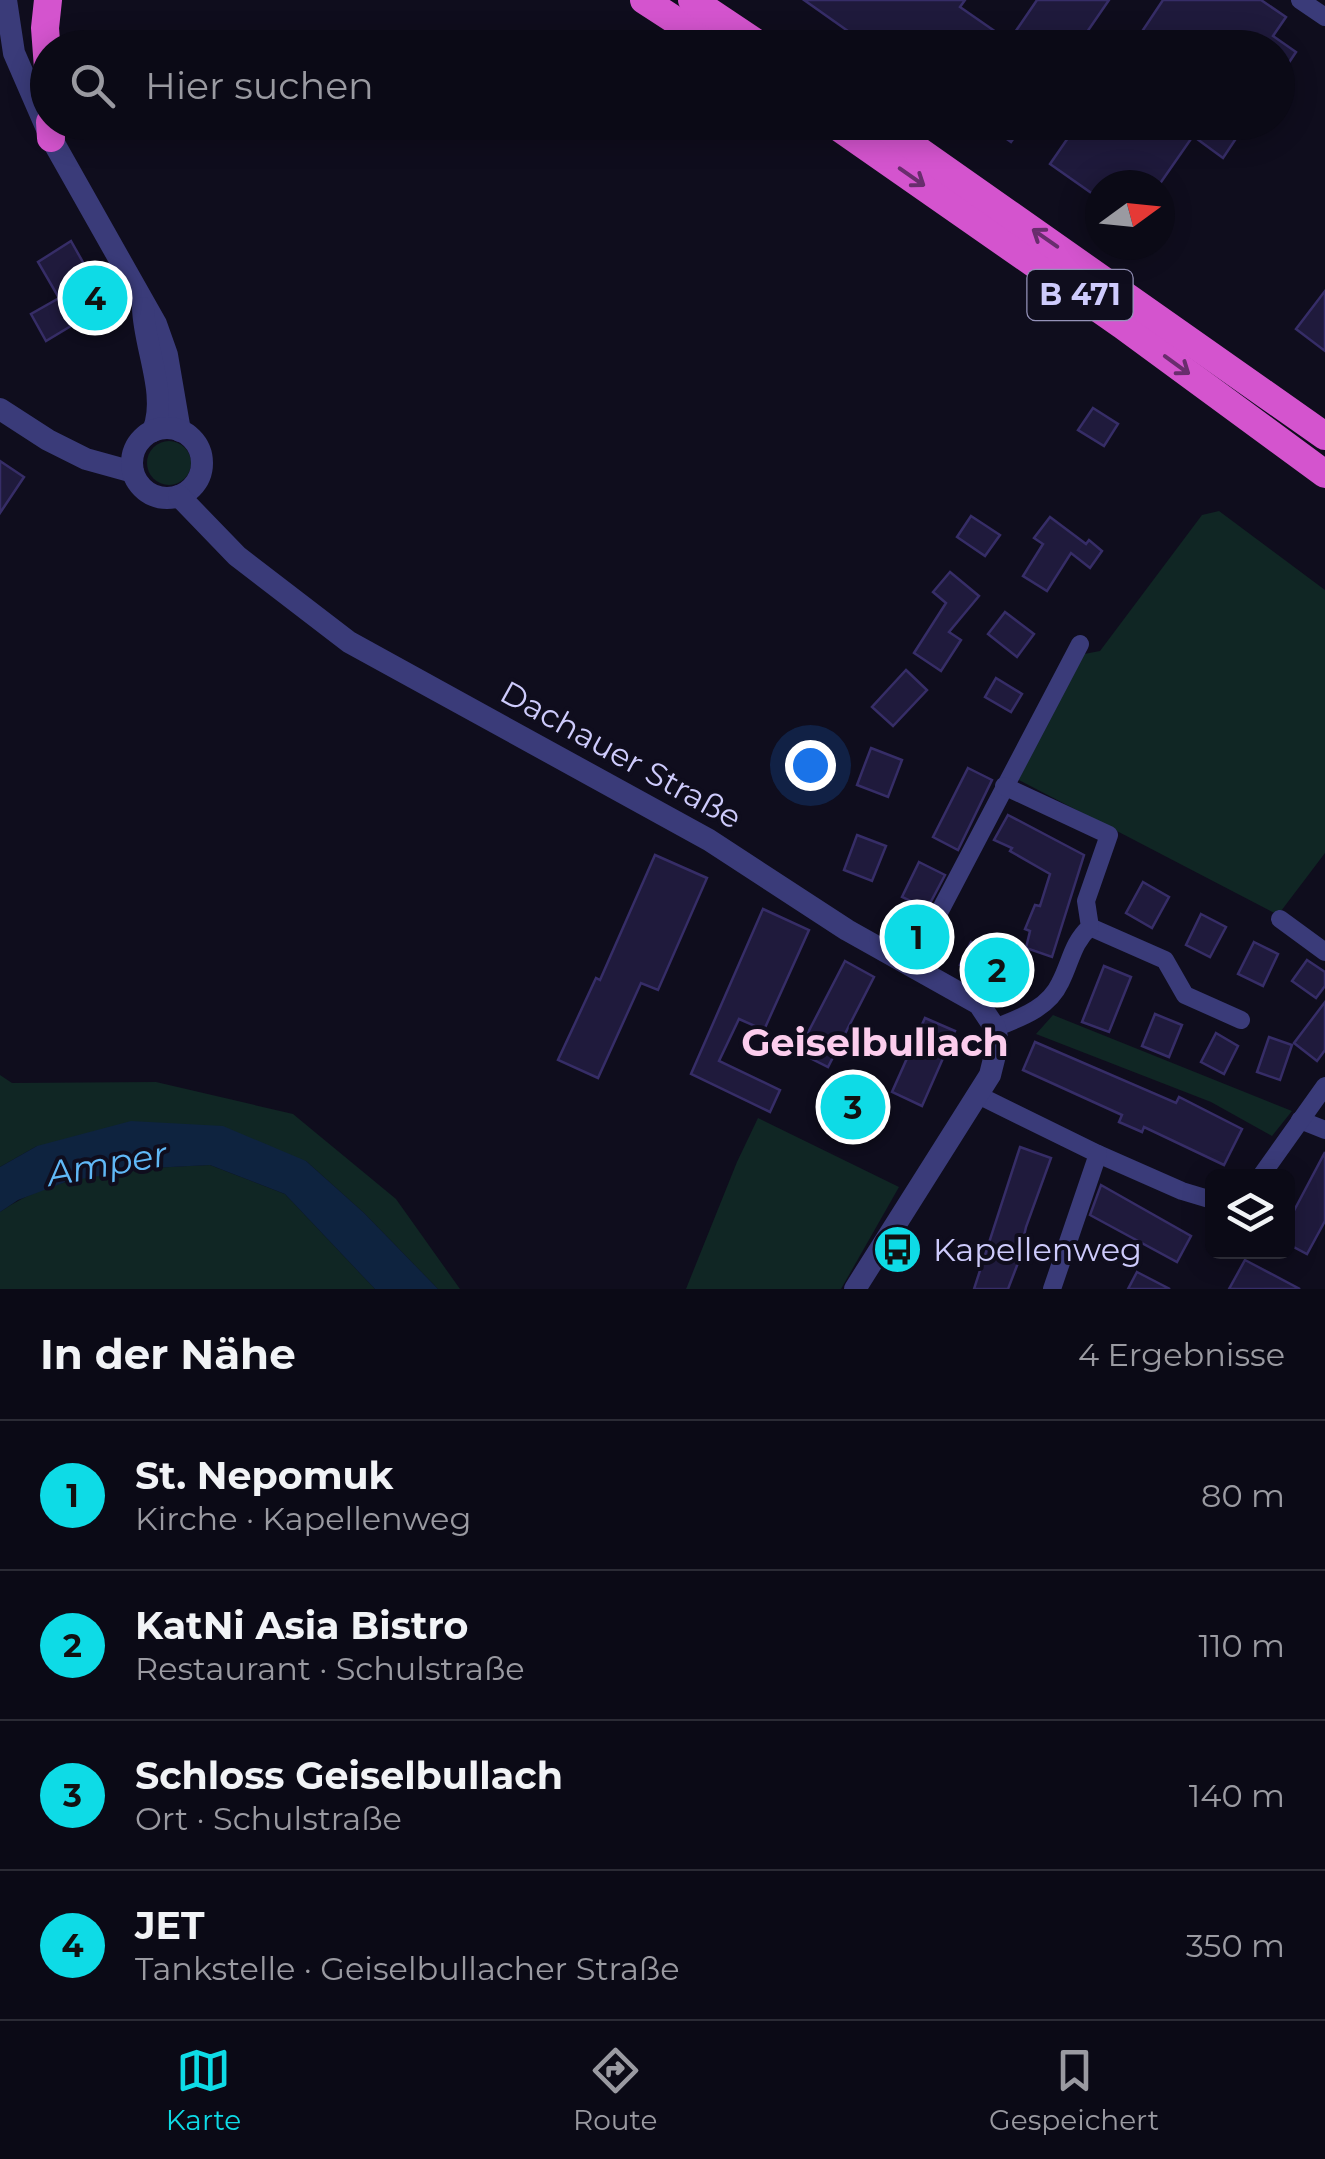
<!DOCTYPE html>
<html lang="de">
<head>
<meta charset="utf-8">
<style>
  body { margin:0; font-family:Montserrat,sans-serif; background:#191823; color:#f1f3f6 }
  .controls { position:absolute; right:30px; bottom:30px; display:grid; overflow:hidden; border-radius:15px; box-shadow:0 5px 25px #0003 }
  .controls button { width:90px; height:90px; display:grid; place-items:center; padding:0; border:0; border-bottom:2px solid #2b2b35; background:#0b0a16; color:#f1f3f6; font:50px sans-serif }
  .compass { position:absolute; left:1085px; top:170px; width:90px; height:90px; border-radius:50%; background:#0b0a16; box-shadow:0 5px 25px #0003; rotate:75deg }
  .you { position:absolute; left:810px; top:765px; width:35px; height:35px; margin:-25px; border:8px solid #fff; border-radius:50%; background:#1a73e8; box-shadow:0 0 0 15px #1a73e833 }
  .badge { display:grid; place-items:center; width:65px; height:65px; border-radius:50%; background:#0edbe6; color:#111; font-size:32px; font-weight:700 }
  .pin { position:absolute; translate:-50% -50%; border:5px solid #fff; box-shadow:0 2px 10px #0006 }
  .list { margin:0; padding:0; list-style:none }
  h2 { display:flex; justify-content:space-between; align-items:center; height:130px; margin:0; padding:0 40px; font-size:42px }
  h2 small { font-size:32px; font-weight:400; color:#9a9aa1 }
  .list li { display:grid; grid-template-columns:65px 1fr auto; gap:30px; align-items:center; box-sizing:border-box; height:150px; padding:0 40px; border-top:2px solid #2b2b35 }
  .list b { display:block; font-size:38px; white-space:nowrap }
  .list p { margin:0; font-size:32px; white-space:nowrap; color:#9a9aa1 }
  .list em { font-size:32px; font-style:normal; color:#9a9aa1 }
  .icon { flex:none; width:55px; height:55px; fill:none; stroke:currentColor; stroke-width:2; stroke-linecap:round; stroke-linejoin:round }
  .map { position:relative; flex:none; width:1325px; height:1289px; overflow:hidden }
  .search { position:absolute; background:#0b0a16; box-shadow:0 5px 25px #0003; left:30px; right:30px; top:30px; height:110px; display:flex; align-items:center; gap:25px; box-sizing:border-box; padding:0 35px; border-radius:55px; color:#9a9aa1; font-size:38px }
  .sheet { height:730px; background:#0b0a16 }
  nav { display:flex; justify-content:space-around; align-items:center; box-sizing:border-box; height:140px; border-top:2px solid #2b2b35; background:#0b0a16; font-size:28px; color:#9a9aa1 }
  nav a { display:grid; justify-items:center; gap:5px }
  nav .on { color:#0edbe6 }
  .map>svg:first-child { display:block }
  .green { fill:#102624 }
  .water { fill:#0e233f }
  .building { fill:#1f1a3c; stroke:#362d67; stroke-width:2.5 }
  .lines { fill:none; stroke-linecap:round; stroke-linejoin:round }
  .minor { stroke:#3a3b79; stroke-width:18 }
  .tertiary { stroke:#3a3b79; stroke-width:22 }
  .trunk { stroke:#d454ce; stroke-width:28 }
  .oneway { stroke:#682d6d }
  .labels { text-anchor:middle; stroke-width:8; stroke-linejoin:round; paint-order:stroke }
  .shield { fill:#0f0d1d; stroke:#9592b9; stroke-width:2.5 }
  .shield-label { font-size:30px; font-weight:bold; fill:#cecbfc }
  .street-label { font-size:32px; fill:#cecbfc; stroke:#0f0d1d }
  .poi-label { font-size:32px; fill:#cecbfc; stroke:#0f0d1d; text-anchor:start }
  .water-label { font-size:35px; font-style:italic; fill:#60b8f6; stroke:#0f0d1d }
  .quarter-label { font-size:38px; font-weight:bold; fill:#fccded; stroke:#0f0d1d }
</style>
</head>
<body>
<div class="map">
<svg width="1325" height="1289" viewBox="0 0 1325 1289">
  <rect width="100%" height="100%" fill="#0f0d1d"/>
  <!-- green -->
  <g class="green">
    <circle cx="169" cy="463" r="22"/>
    <polygon points="1219,511 1325,590 1325,853 1278,915 1015,778 1079,655 1100,651 1202,515"/>
    <polygon points="1053,1015 1292,1111 1272,1136 1211,1102 1036,1034"/>
    <polygon points="0,1075 12,1083 156,1082 293,1114 396,1199 460,1289 438,1289 364,1213 306,1161 37,1146 0,1167"/>
    <polygon points="758,1118 899,1187 841,1289 686,1289 737,1162"/>
    <path d="M210 1165 285 1194 375 1289H0V1212C59 1171 140 1168 210 1165Z"/>
  </g>
  <!-- water -->
  <polygon class="water" points="131,1121 223,1126 306,1161 364,1213 438,1289 375,1289 285,1194 210,1165 151,1168 68,1181 18,1200 0,1212 0,1167 37,1146"/>
  <!-- building -->
  <g class="building">
    <polygon points="804,0 965,0 960,7 1009,41 1037,0 1109,0 1076,48 872,48"/>
    <polygon points="1163,0 1261,0 1286,17 1273,36 1296,52 1278,79 1278,48 1131,48"/>
    <polygon points="983,122 1025,122 1011,142"/>
    <polygon points="1079,122 1247,122 1223,158 1193,136 1159,185 1100,185 1100,199 1050,164"/>
    <polygon points="71,241 111,312 80,330 76,323 46,341 31,314 59,298 38,262"/>
    <polygon points="1325,291 1325,351 1296,329"/>
    <polygon points="1093,408 1118,424 1104,446 1078,430"/>
    <polygon points="0,461 24,477 0,513"/>
    <polygon points="971,516 1000,535 985,556 957,537"/>
    <polygon points="1050,517 1086,544 1089,540 1102,551 1090,568 1071,553 1047,591 1023,576 1043,544 1034,538"/>
    <polygon points="950,572 979,596 949,632 961,640 941,671 914,653 946,603 933,592"/>
    <polygon points="1005,612 1034,634 1017,657 988,634"/>
    <polygon points="906,670 927,690 893,726 872,707"/>
    <polygon points="996,678 1022,694 1011,712 985,697"/>
    <polygon points="871,748 902,760 888,797 857,785"/>
    <polygon points="968,768 992,780 958,850 933,837"/>
    <polygon points="1008,815 1084,855 1052,957 1026,948 1030,931 1025,929 1035,905 1040,906 1050,874 1010,851 1012,848 994,840"/>
    <polygon points="857,835 886,846 872,881 844,870"/>
    <polygon points="655,855 707,878 658,990 641,983 598,1078 558,1060 596,978 600,980"/>
    <polygon points="919,862 945,875 927,909 902,897"/>
    <polygon points="1143,882 1169,897 1152,928 1126,913"/>
    <polygon points="763,909 809,930 764,1030 739,1019 719,1061 780,1090 770,1112 691,1074"/>
    <polygon points="1201,914 1226,927 1210,957 1186,945"/>
    <polygon points="971,942 1015,963 1004,987 960,965"/>
    <polygon points="1254,942 1278,954 1263,986 1238,974"/>
    <polygon points="1307,960 1325,972 1325,986 1316,998 1292,981"/>
    <polygon points="845,961 874,977 828,1067 798,1052"/>
    <polygon points="1104,966 1131,977 1109,1032 1082,1022"/>
    <polygon points="1325,1002 1325,1050 1317,1061 1294,1043"/>
    <polygon points="1155,1014 1182,1025 1169,1057 1142,1046"/>
    <polygon points="925,1018 955,1031 922,1106 892,1092"/>
    <polygon points="1216,1033 1238,1046 1224,1074 1201,1062"/>
    <polygon points="1269,1037 1292,1045 1280,1080 1257,1072"/>
    <polygon points="1035,1042 1176,1103 1179,1097 1242,1129 1224,1165 1144,1127 1142,1132 1119,1122 1122,1115 1023,1070"/>
    <polygon points="834,1079 882,1100 872,1126 854,1132 833,1120 829,1120 822,1106"/>
    <polygon points="1020,1147 1051,1158 1026,1227 1018,1263 1008,1289 974,1289"/>
    <polygon points="1325,1152 1325,1221 1307,1254 1288,1244 1288,1222"/>
    <polygon points="1101,1185 1191,1236 1177,1262 1090,1215"/>
    <polygon points="1245,1260 1300,1289 1229,1289"/>
    <polygon points="1137,1272 1170,1289 1128,1289"/>
  </g>
  <g class="lines">
    <!-- minor -->
    <g class="minor">
      <polyline points="1300,0 1325,17"/>
      <polyline points="1280,919 1325,952"/>
      <polyline points="932,926 1080,644"/>
      <polyline points="1090,927 1165,960 1185,995 1241,1020"/>
      <path d="M995 1028C1019 1018 1048 1009 1060 983 1071 962 1072 943 1090 927L1086 901 1109 835 1004 786"/>
      <polyline points="978,1095 1098,1154 1182,1191 1212,1200"/>
      <polyline points="1300,1120 1325,1130"/>
      <polyline points="1261,1176 1325,1086"/>
      <polyline points="1052,1289 1098,1154"/>
    </g>
    <!-- tertiary -->
    <g class="tertiary">
      <polyline points="6,0 14,53 51,138 156,324 167,355 180,431"/>
      <path d="M143 308C144 347 168 395 153 431"/>
      <polyline points="0,409 48,440 86,459 133,472"/>
      <circle cx="167" cy="463" r="35"/>
      <polyline points="179,496 237,556 349,642 709,840 847,930 979,1004 995,1028 998,1043 990,1075 855,1289"/>
    </g>
    <!-- trunk -->
    <g class="trunk">
      <polyline points="644,0 718,48"/>
      <polyline points="692,0 764,48"/>
      <polyline points="48,68 45,28 48,0"/>
      <polyline points="50,122 51,138"/>
      <polyline points="831,122 1122,325 1325,474"/>
      <polyline points="878,122 1325,436"/>
    </g>
  </g>
  <!-- one-way arrows -->
  <defs><path id="oneway-shaft" d="M-6 0H5M1.5-3L5.5 0L1.5 3" fill="none" stroke-width="1.6" stroke-linecap="round" stroke-linejoin="round" transform="scale(2.5)"/></defs>
  <g class="oneway">
    <use href="#oneway-shaft" transform="translate(912 177) rotate(35)"/>
    <use href="#oneway-shaft" transform="translate(1045 238) rotate(-145)"/>
    <use href="#oneway-shaft" transform="translate(1177 365) rotate(36)"/>
  </g>
  <!-- icons -->
  <defs>
    <symbol id="bus-disc" viewBox="-11 -11 22 22"><circle r="9.5" fill="#0edbe6" stroke="#0f0d1d"/><path d="M-5-6H5V4H4V6H2V4H-2V6H-4V4H-5ZM-3.5-4V0h7V-4ZM-3.5 1.2v1.5H-2V1.2ZM2 1.2v1.5H3.5V1.2Z" fill="#111"/></symbol>
  </defs>
  <g fill-rule="evenodd">
    <use href="#bus-disc" x="870" y="1222" width="55" height="55"/>
  </g>
  <g class="labels">
    <!-- shield labels -->
    <rect class="shield" x="1027.5" y="270" width="105" height="50" rx="8"/>
    <g class="shield-label">
      <text x="1080" y="305">B 471</text>
    </g>
    <!-- street labels -->
    <g class="street-label">
      <text transform="translate(621 755) rotate(29)" y="11">Dachauer Straße</text>
    </g>
    <!-- poi labels -->
    <g class="poi-label">
      <text x="933" y="1261">Kapellenweg</text>
    </g>
    <!-- water labels -->
    <g class="water-label">
      <text transform="translate(107 1164) rotate(-10)" y="12">Amper</text>
    </g>
    <!-- quarter labels -->
    <g class="quarter-label">
      <text x="875" y="1056">Geiselbullach</text>
    </g>
  </g>
</svg>
<div class="controls">
<button><svg class="icon" aria-label="layers" viewBox="0 0 24 24"><path d="M12 4l9 5-9 5-9-5zM3 14l9 5 9-5"/></svg></button>
</div>
<svg class="compass" viewBox="-18 -18 36 36"><path d="M0-13l5 13h-10z" fill="#e53935"/><path d="M0 13l5-13h-10z" fill="#9a9aa1"/></svg>
<div class="you"></div>
<div class="pin badge" style="left:917px;top:937px">1</div>
<div class="pin badge" style="left:997px;top:970px">2</div>
<div class="pin badge" style="left:853px;top:1107px">3</div>
<div class="pin badge" style="left:95px;top:298px">4</div>
<div class="search"><svg class="icon" aria-label="search" viewBox="0 0 24 24"><circle cx="10" cy="10" r="6"/><path d="M15 15l6 6"/></svg>Hier suchen</div>
</div>
<section class="sheet">
<h2>In der Nähe<small>4 Ergebnisse</small></h2>
<ul class="list">
<li><span class="badge">1</span><div><b>St. Nepomuk</b><p>Kirche · Kapellenweg</p></div><em>80 m</em></li>
<li><span class="badge">2</span><div><b>KatNi Asia Bistro</b><p>Restaurant · Schulstraße</p></div><em>110 m</em></li>
<li><span class="badge">3</span><div><b>Schloss Geiselbullach</b><p>Ort · Schulstraße</p></div><em>140 m</em></li>
<li><span class="badge">4</span><div><b>JET</b><p>Tankstelle · Geiselbullacher Straße</p></div><em>350 m</em></li>
</ul>
</section>
<nav>
<a class="on"><svg class="icon" aria-label="map" viewBox="0 0 24 24"><path d="M3 6l6-2 6 2 6-2v14l-6 2-6-2-6 2zM9 4v14M15 6v14"/></svg>Karte</a>
<a><svg class="icon" aria-label="directions" viewBox="0 0 24 24"><path d="M12 3l9 9-9 9-9-9zM9 14v-3h6M13 9l2 2-2 2"/></svg>Route</a>
<a><svg class="icon" aria-label="saved" viewBox="0 0 24 24"><path d="M7 4h10v16l-5-4-5 4z"/></svg>Gespeichert</a>
</nav>
</body>
</html>
